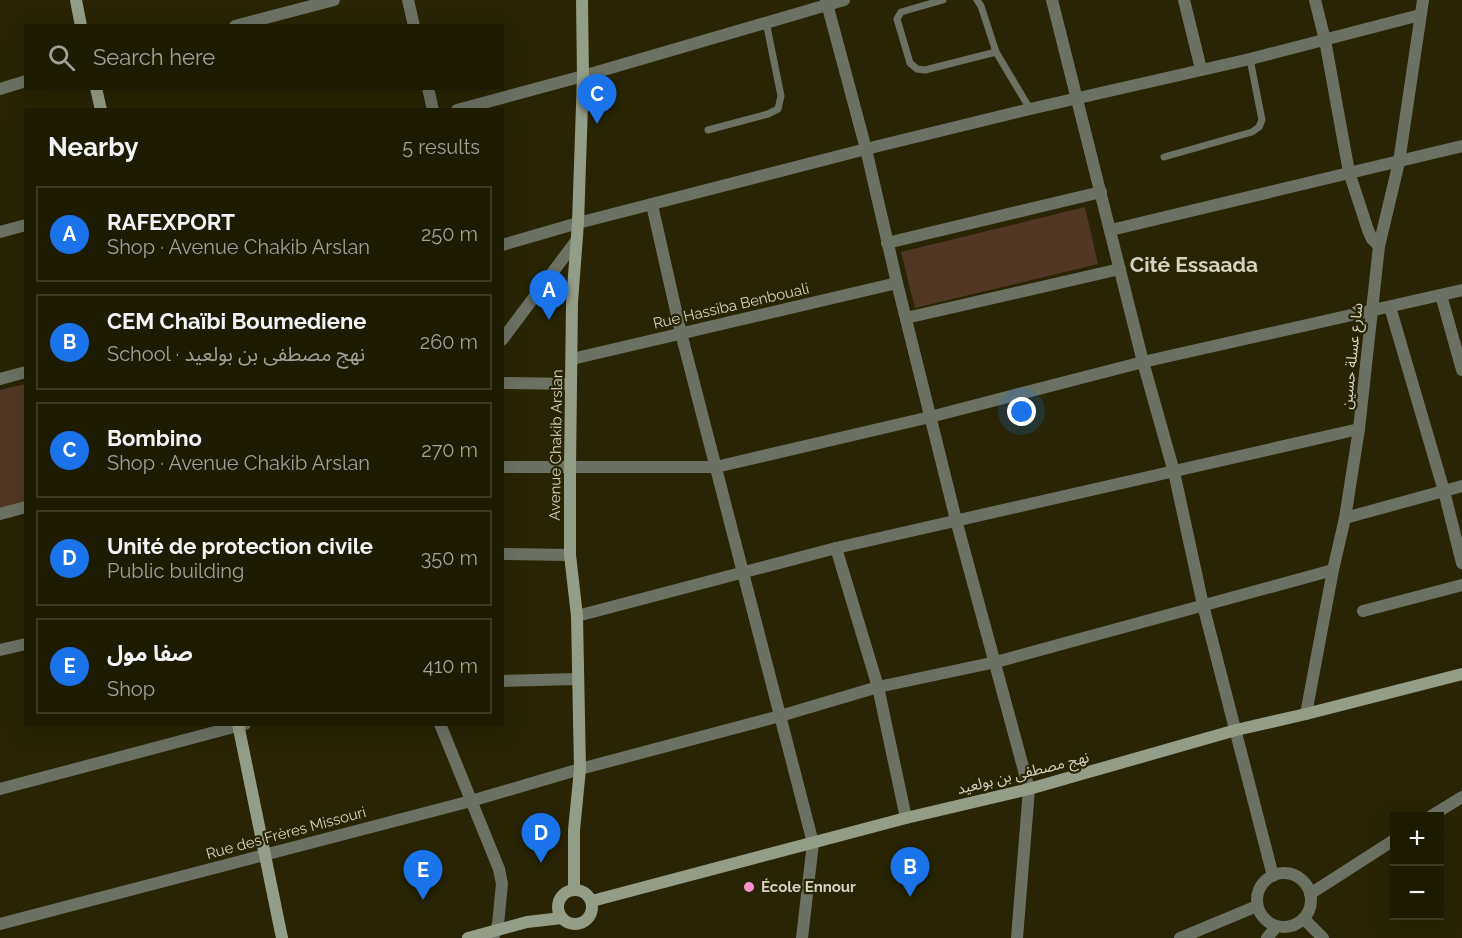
<!DOCTYPE html>
<html lang="en">
<head>
<meta charset="utf-8">
<style>
  body { margin:0; font-family:Raleway,"Noto Sans Arabic",sans-serif; background:#26240d; color:#f1f3f6 }
  .controls { position:absolute; right:18px; bottom:18px; display:grid; overflow:hidden; border-radius:0px; box-shadow:0 6px 24px #0002 }
  .controls button { width:54px; height:54px; display:grid; place-items:center; padding:0; border:0; border-bottom:2px solid #3c3925; background:#1e1b03; color:#f1f3f6; font:30px sans-serif }
  .you { position:absolute; left:1022px; top:412px; width:21px; height:21px; margin:-15px; border:4px solid #fff; border-radius:50%; background:#1a73e8; box-shadow:0 0 0 9px #1a73e833 }
  .badge { display:grid; place-items:center; width:39px; height:39px; border-radius:50%; background:#1a73e8; color:#fff; font-size:20px; font-weight:700 }
  .pin { position:absolute; translate:-50% -50px; filter:drop-shadow(0 2px 3px #0008) }
  .pin::after { content:''; position:absolute; top:32px; width:21px; height:18px; background:inherit; clip-path:polygon(0 0,100% 0,50% 100%) }
  .list { margin:0; padding:0; list-style:none }
  h2 { display:flex; justify-content:space-between; align-items:center; height:78px; margin:0; padding:0 24px; font-size:26px }
  h2 small { font-size:20px; font-weight:400; color:#a1a19a }
  .list li { display:grid; grid-template-columns:39px 1fr auto; gap:18px; align-items:center; box-sizing:border-box; height:96px; margin:0 12px 12px; padding:0 12px; border:2px solid #3c3925; border-radius:0px }
  .list b { display:block; font-size:22px; white-space:nowrap }
  .list p { margin:0; font-size:20px; white-space:nowrap; color:#a1a19a }
  .list em { font-size:20px; font-style:normal; color:#a1a19a }
  .icon { flex:none; width:33px; height:33px; fill:none; stroke:currentColor; stroke-width:2; stroke-linecap:round; stroke-linejoin:round }
  .map { position:relative; flex:none; width:1462px; height:938px; overflow:hidden }
  .search { position:absolute; background:#1e1b03; box-shadow:0 6px 24px #0002; left:24px; top:24px; width:480px; height:66px; display:flex; align-items:center; gap:15px; box-sizing:border-box; padding:0 21px; border-radius:0px; color:#a1a19a; font-size:22px }
  .panel { position:absolute; background:#1e1b03; box-shadow:0 6px 24px #0002; left:24px; top:108px; width:480px; height:618px; border-radius:0px }
  .map>svg:first-child { display:block }
  .green { fill:#513826 }
  .lines { fill:none; stroke-linecap:round; stroke-linejoin:round }
  .lane { stroke:#6b7163; stroke-width:7 }
  .street { stroke:#6b7163; stroke-width:12 }
  .secondary { stroke:#949d87; stroke-width:12 }
  .poi-dot { fill:#f890cc; stroke:#282404; stroke-width:2 }
  .labels { text-anchor:middle; stroke-width:4.5; stroke-linejoin:round; paint-order:stroke }
  .street-label { font-size:15px; fill:#d4d2c0; stroke:#282404 }
  .poi-label { font-size:15px; font-weight:bold; fill:#d4d2c0; stroke:#282404; text-anchor:start }
  .district-label { font-size:21px; font-weight:bold; fill:#d4d2c0; stroke:#282404 }
</style>
</head>
<body>
<div class="map">
<svg width="1462" height="938" viewBox="0 0 1462 938">
  <rect width="100%" height="100%" fill="#282404"/>
  <!-- green -->
  <g class="green">
    <polygon points="1085,207 1098,264 915,308 901,252"/>
    <polygon points="25,384 25,502 0,509 0,390"/>
  </g>
  <g class="lines">
    <!-- lane -->
    <g class="lane">
      <polyline points="943,0 901,12 897,19 910,63 917,69 925,70 996,52"/>
      <polyline points="977,0 981,6 996,52 1030,109"/>
      <polyline points="708,130 768,114 778,109 781,96 766,22"/>
      <polyline points="1164,157 1252,132 1259,127 1262,120 1250,59"/>
    </g>
    <!-- street -->
    <g class="street">
      <polyline points="408,0 414,26"/>
      <polyline points="826,0 866,149 897,283 956,520 1029,789 1017,938"/>
      <polyline points="1052,0 1143,362 1174,472 1203,605 1273,876"/>
      <polyline points="1184,0 1201,69"/>
      <polyline points="1315,0 1325,40 1349,172 1368,230 1372,239 1379,246"/>
      <polyline points="235,26 334,0"/>
      <polyline points="428,88 433,110"/>
      <polyline points="0,89 26,81"/>
      <polyline points="457,110 583,76 844,0"/>
      <polyline points="652,205 681,333 813,843 802,938"/>
      <polyline points="1111,230 1462,146"/>
      <polyline points="0,232 26,225"/>
      <polyline points="887,243 1101,192"/>
      <polyline points="502,245 578,223 866,149 1030,109 1250,59 1420,15"/>
      <polyline points="1441,295 1462,370"/>
      <polyline points="1390,307 1444,491 1462,563"/>
      <polyline points="906,318 1120,269"/>
      <polyline points="502,340 576,241"/>
      <polyline points="572,359 897,283"/>
      <polyline points="0,379 26,372"/>
      <polyline points="502,383 571,384"/>
      <polyline points="502,467 716,467 930,417 1143,362 1462,290"/>
      <polyline points="0,514 26,507"/>
      <polyline points="1345,518 1462,486"/>
      <polyline points="836,548 878,687 906,818"/>
      <polyline points="502,554 570,555"/>
      <polyline points="1363,611 1462,585"/>
      <polyline points="577,616 836,548 1359,429"/>
      <polyline points="0,650 26,644"/>
      <polyline points="502,681 577,679"/>
      <polyline points="1306,714 1333,570 1345,518 1359,429 1379,246 1399,162 1423,0"/>
      <polyline points="440,724 499,869 502,884 498,924 493,938"/>
      <polyline points="0,789 245,724"/>
      <polyline points="1431,816 1462,797"/>
      <circle cx="1284" cy="900" r="27"/>
      <polyline points="1310,894 1394,840"/>
      <polyline points="1304,919 1323,938"/>
      <polyline points="0,924 471,801 580,769 780,716 878,687 996,662 1333,570"/>
      <polyline points="1180,938 1257,906"/>
      <polyline points="1267,938 1276,927"/>
    </g>
    <!-- secondary -->
    <g class="secondary">
      <polyline points="76,0 81,26"/>
      <polyline points="96,88 101,110"/>
      <polyline points="238,724 282,938"/>
      <polyline points="574,889 574,830 580,769 577,616 570,555 570,468 572,302 578,223 583,76 582,0"/>
      <circle cx="575" cy="907" r="17"/>
      <polyline points="592,901 906,818 1029,789 1236,730 1306,714 1462,674"/>
      <polyline points="468,938 527,922 562,918"/>
    </g>
  </g>
  <!-- markers -->
  <circle class="poi-dot" cx="749" cy="887" r="6"/>
  <g class="labels">
    <!-- street labels -->
    <g class="street-label">
      <text transform="translate(731 306) rotate(-13)" y="5">Rue Hassiba Benbouali</text>
      <text transform="translate(1352 356) rotate(-84)" y="5">شارع عسلة حسين</text>
      <text transform="translate(556 445) rotate(-89)" y="5">Avenue Chakib Arslan</text>
      <text transform="translate(1023 773) rotate(-14)" y="5">نهج مصطفى بن بولعيد</text>
      <text transform="translate(286 833) rotate(-15)" y="5">Rue des Frères Missouri</text>
    </g>
    <!-- poi labels -->
    <g class="poi-label">
      <text x="761" y="892">École Ennour</text>
    </g>
    <!-- district labels -->
    <g class="district-label">
      <text x="1194" y="272">Cité Essaada</text>
    </g>
  </g>
</svg>
<div class="controls">
<button>+</button>
<button>−</button>
</div>
<div class="you"></div>
<div class="pin badge" style="left:549px;top:320px">A</div>
<div class="pin badge" style="left:910px;top:897px">B</div>
<div class="pin badge" style="left:597px;top:124px">C</div>
<div class="pin badge" style="left:541px;top:863px">D</div>
<div class="pin badge" style="left:423px;top:900px">E</div>
<div class="search"><svg class="icon" aria-label="search" viewBox="0 0 24 24"><circle cx="10" cy="10" r="6"/><path d="M15 15l6 6"/></svg>Search here</div>
<section class="panel">
<h2>Nearby<small>5 results</small></h2>
<ul class="list">
<li><span class="badge">A</span><div><b>RAFEXPORT</b><p>Shop · Avenue Chakib Arslan</p></div><em>250 m</em></li>
<li><span class="badge">B</span><div><b>CEM Chaïbi Boumediene</b><p>School · نهج مصطفى بن بولعيد</p></div><em>260 m</em></li>
<li><span class="badge">C</span><div><b>Bombino</b><p>Shop · Avenue Chakib Arslan</p></div><em>270 m</em></li>
<li><span class="badge">D</span><div><b>Unité de protection civile</b><p>Public building</p></div><em>350 m</em></li>
<li><span class="badge">E</span><div><b>صفا مول</b><p>Shop</p></div><em>410 m</em></li>
</ul>
</section>
</div>
</body>
</html>
